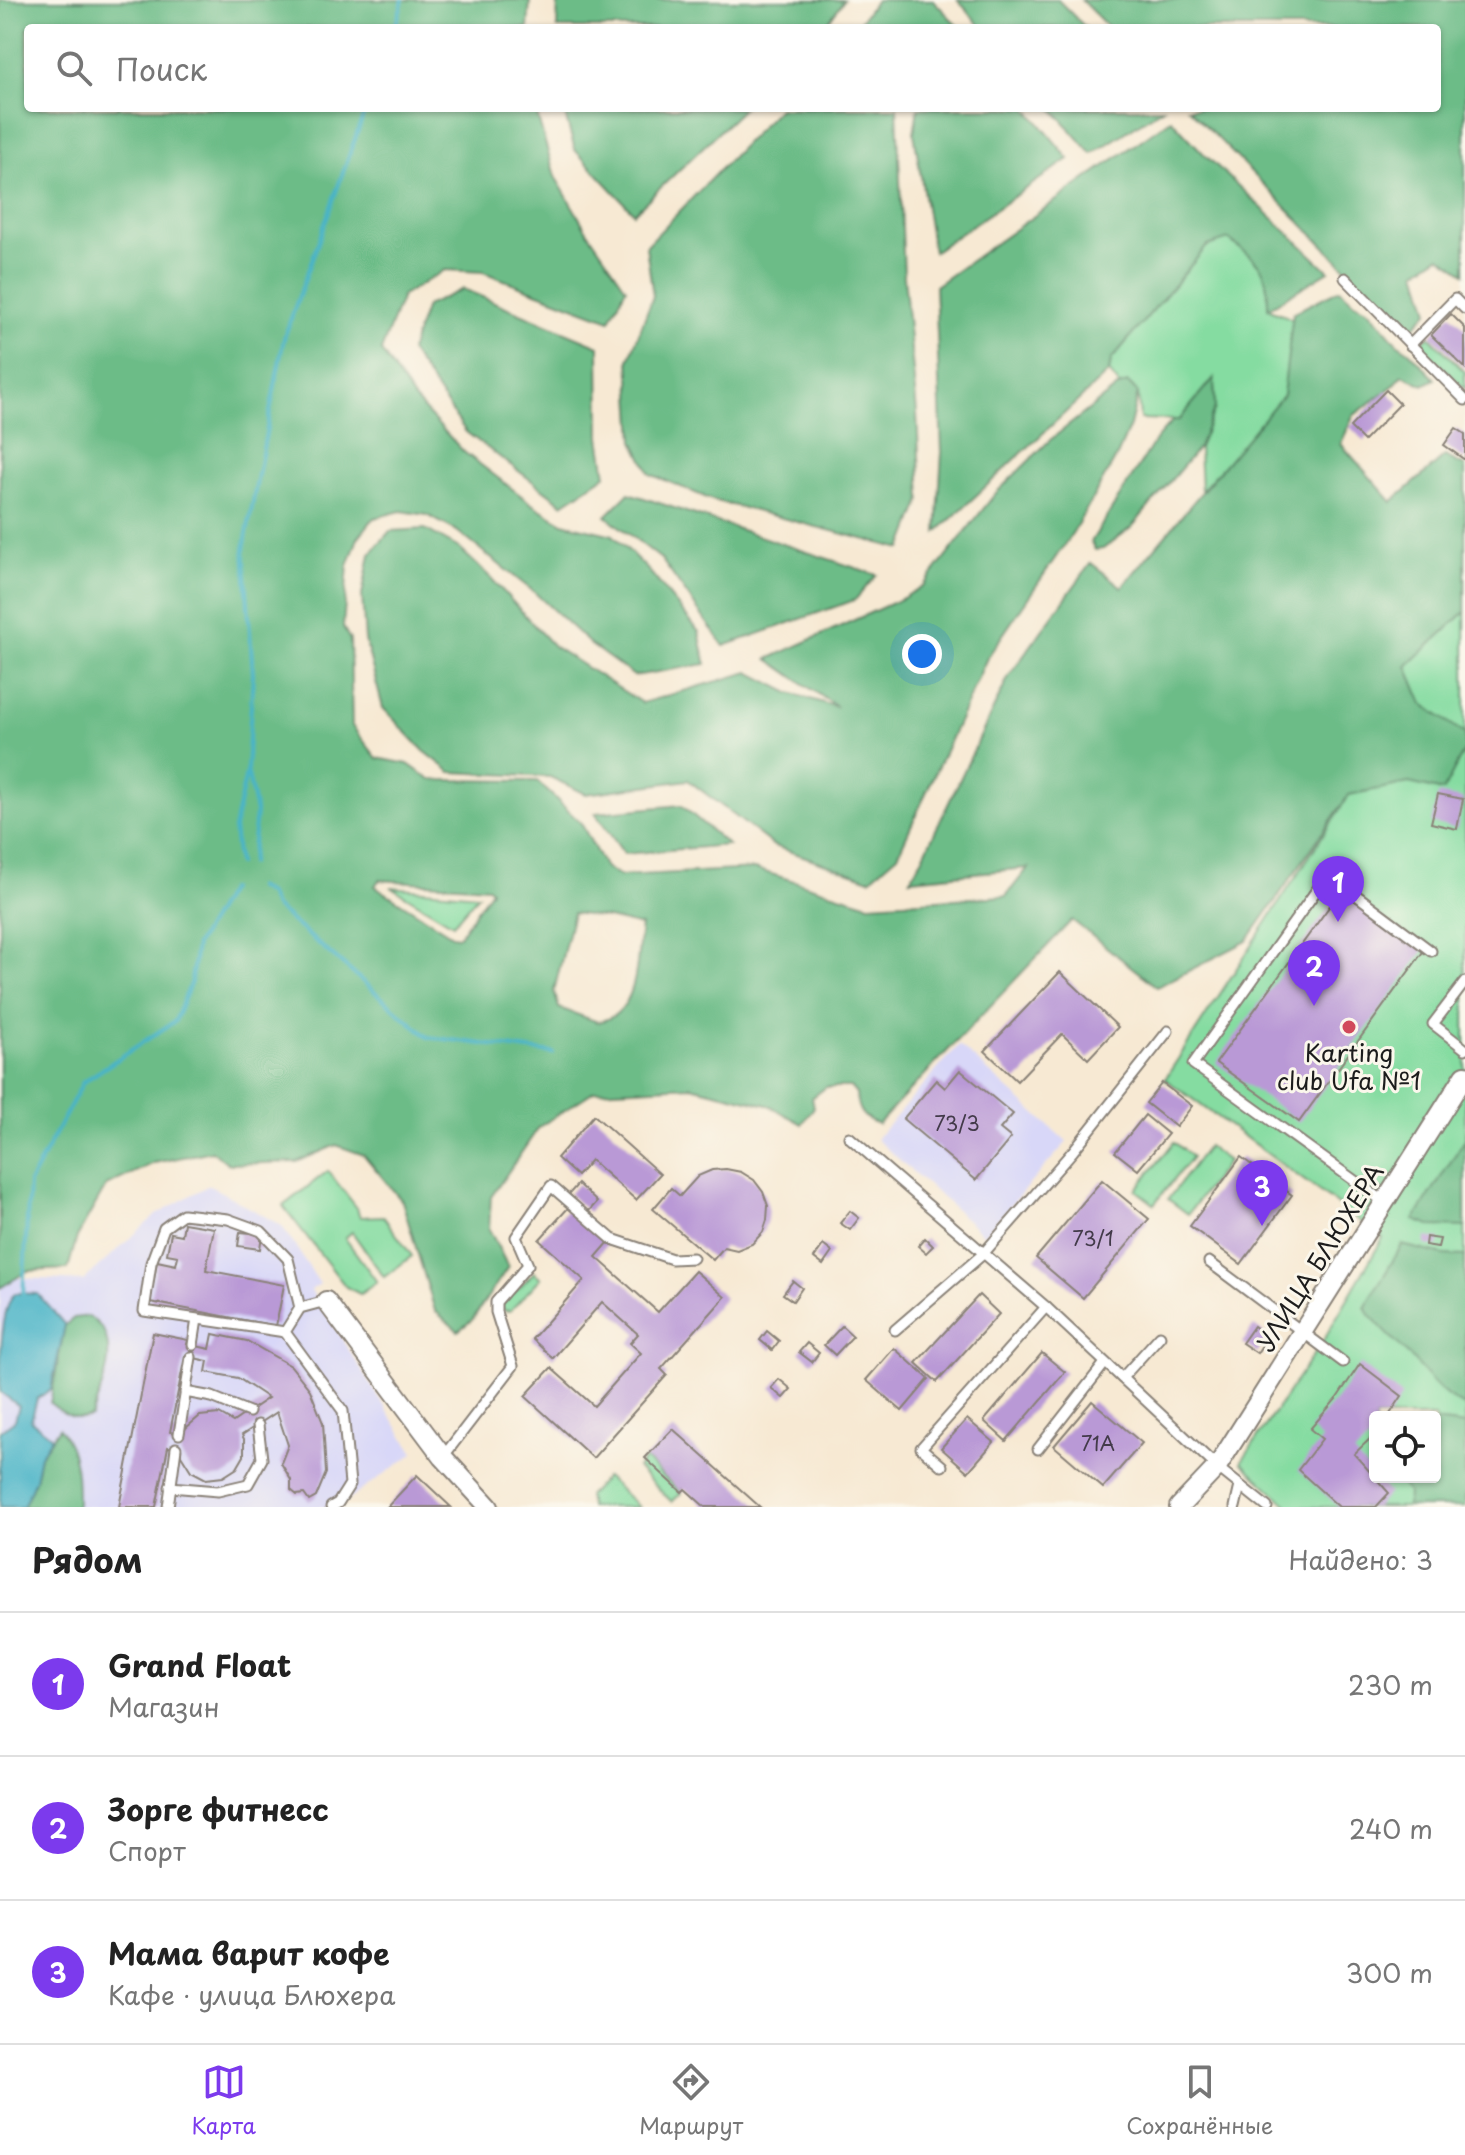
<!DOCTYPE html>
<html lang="ru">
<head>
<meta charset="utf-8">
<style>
  body { margin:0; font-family:"Playpen Sans",sans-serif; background:#f6f6f6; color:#222 }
  .controls { position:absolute; right:24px; bottom:24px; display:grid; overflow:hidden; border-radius:8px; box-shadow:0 2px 6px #0004 }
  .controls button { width:72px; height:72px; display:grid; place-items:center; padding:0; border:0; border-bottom:2px solid #e0e0e0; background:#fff; color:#222; font:40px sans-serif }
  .you { position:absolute; left:922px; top:654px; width:28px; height:28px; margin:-20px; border:6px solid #fff; border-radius:50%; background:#1a73e8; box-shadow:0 0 0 12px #1a73e833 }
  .badge { display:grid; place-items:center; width:52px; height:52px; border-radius:50%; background:#7c3aed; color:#fff; font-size:26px; font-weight:700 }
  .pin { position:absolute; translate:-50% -66px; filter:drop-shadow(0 2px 4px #0008) }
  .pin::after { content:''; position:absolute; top:42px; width:28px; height:24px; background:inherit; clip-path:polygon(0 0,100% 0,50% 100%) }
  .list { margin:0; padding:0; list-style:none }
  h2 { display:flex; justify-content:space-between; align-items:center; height:104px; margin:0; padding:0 32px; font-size:34px }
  h2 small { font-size:26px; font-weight:400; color:#767676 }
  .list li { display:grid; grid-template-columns:52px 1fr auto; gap:24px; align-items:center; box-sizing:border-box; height:144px; padding:0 32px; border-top:2px solid #e0e0e0 }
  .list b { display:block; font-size:30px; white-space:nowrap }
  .list p { margin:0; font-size:26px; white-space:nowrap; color:#767676 }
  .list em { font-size:26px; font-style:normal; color:#767676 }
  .icon { flex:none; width:44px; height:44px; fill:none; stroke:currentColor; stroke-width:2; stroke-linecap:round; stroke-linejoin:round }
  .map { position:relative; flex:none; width:1465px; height:1507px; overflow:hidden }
  .search { position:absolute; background:#fff; box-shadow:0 2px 6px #0004; left:24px; right:24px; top:24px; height:88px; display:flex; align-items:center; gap:20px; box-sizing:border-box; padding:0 28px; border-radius:8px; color:#767676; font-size:30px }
  .sheet { height:536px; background:#fff }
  nav { display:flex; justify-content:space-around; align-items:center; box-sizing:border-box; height:112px; border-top:2px solid #e0e0e0; background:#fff; font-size:22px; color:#767676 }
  nav a { display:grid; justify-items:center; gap:4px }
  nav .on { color:#7c3aed }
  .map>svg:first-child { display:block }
  .built { fill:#d8d7f8 }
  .green { fill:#85dca1; stroke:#507c5e; stroke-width:2; fill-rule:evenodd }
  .forest { fill:#6cbc87; stroke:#446c52; stroke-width:2; fill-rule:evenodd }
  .water { fill:#49b4c7; stroke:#326872; stroke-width:2 }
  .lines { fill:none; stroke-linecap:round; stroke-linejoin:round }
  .stream { stroke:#49b4c7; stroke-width:4 }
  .building { fill:#b999d6; fill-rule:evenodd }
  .lane-casing { stroke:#8a8278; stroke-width:13 }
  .street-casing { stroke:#8a8278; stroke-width:22 }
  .lane { stroke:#fff; stroke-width:9 }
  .street { stroke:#fff; stroke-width:18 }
  .poi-dot { fill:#d1495b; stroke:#fbf7ec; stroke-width:3 }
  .labels { text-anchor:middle; stroke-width:6; stroke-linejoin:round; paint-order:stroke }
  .number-label { font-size:20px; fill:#433b4a }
  .poi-label { font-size:24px; fill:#1c1c1c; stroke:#fbf7ec }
  .street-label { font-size:24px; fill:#1c1c1c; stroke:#fbf7ec }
</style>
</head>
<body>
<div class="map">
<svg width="1465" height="1507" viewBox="0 0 1465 1507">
  <rect width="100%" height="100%" fill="#fbf7ec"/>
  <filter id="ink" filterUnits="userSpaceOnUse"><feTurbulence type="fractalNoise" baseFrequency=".0125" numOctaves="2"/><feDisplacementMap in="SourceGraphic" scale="16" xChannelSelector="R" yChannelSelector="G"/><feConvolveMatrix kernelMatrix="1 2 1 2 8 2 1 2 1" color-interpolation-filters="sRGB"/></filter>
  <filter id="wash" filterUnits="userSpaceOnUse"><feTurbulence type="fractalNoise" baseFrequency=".006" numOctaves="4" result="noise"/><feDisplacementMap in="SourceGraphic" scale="32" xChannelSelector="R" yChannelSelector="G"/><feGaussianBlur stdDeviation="1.8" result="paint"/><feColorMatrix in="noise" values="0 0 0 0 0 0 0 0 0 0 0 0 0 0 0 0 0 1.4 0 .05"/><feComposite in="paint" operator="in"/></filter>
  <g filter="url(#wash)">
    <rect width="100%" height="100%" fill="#f7e9d3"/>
    <!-- built -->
    <g class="built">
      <polygon points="959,1045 1067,1142 984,1235 876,1139"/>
      <polygon points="209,1185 282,1226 320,1284 311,1290 414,1453 338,1507 0,1507 0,1277 83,1281 156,1215"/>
    </g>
    <!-- green -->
    <g class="green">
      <path d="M1228 239C1261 266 1268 263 1268 308L1292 319 1293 328 1283 395 1262 423 1201 491 1199 447 1215 408 1214 379 1179 420 1140 419 1138 393 1128 383 1120 386 1109 372 1111 360 1207 246Z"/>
      <polygon points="1429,336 1465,372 1465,389 1420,344"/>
      <path d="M1465 612V1507H1289L1241 1462 1324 1339 1383 1238 1165 1079 1349 795 1407 666ZM1375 1417H1435V1477H1375Z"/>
      <polygon points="391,887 478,895 453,924"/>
      <polygon points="1174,1142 1192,1157 1154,1204 1136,1190"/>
      <polygon points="1208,1146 1228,1161 1188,1214 1168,1199"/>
      <polygon points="328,1171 357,1208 360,1217 383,1216 412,1256 384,1277 352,1232 345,1238 377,1282 360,1294 346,1287 283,1206"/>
      <polygon points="534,1272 541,1278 510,1311 502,1310 502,1305"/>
      <polygon points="645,1459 681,1493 672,1502 637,1468"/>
      <polygon points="606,1477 639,1507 590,1507 588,1496"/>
    </g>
    <!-- forest -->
    <g class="forest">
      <path d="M0 0H530L528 28H28V108H535L555 176 584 226 626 288 610 320 483 272 445 270 402 296 381 351 414 399 464 452 532 504 563 523 613 535 650 572 699 632 706 664 634 676 591 645 534 592 457 531 427 515 401 511 374 518 358 538 348 566 343 627 350 640 352 726 377 758 408 764 431 780 537 781 581 823 605 868 620 876 755 869 869 904 1006 896 1028 868 910 879 923 857 1009 676 1091 563 1122 587 1283 395 1293 313 1340 289 1355 303 1369 310 1397 343 1409 351 1435 379 1424 385 1403 375 1393 386 1353 416 1341 444 1392 502 1445 456 1465 466V612L1407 666 1423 704 1465 734V749L1443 791 1409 783 1349 795 1247 941 1157 987 1072 920 878 1124C862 1118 857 1111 856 1094L850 1087H826L812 1098 814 1107 802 1124 768 1105 691 1086 594 1091 539 1127 491 1197 489 1229 508 1267 472 1320 458 1331 435 1311 402 1201 364 1155 336 1145 297 1162 229 1164 212 1151 154 1163 106 1186 77 1237 68 1269 28 1271 0 1288ZM379 880 488 887 491 890 459 936 452 935 375 886ZM573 913 608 918 641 926C637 952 639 997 616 1014 612 1018 604 1020 598 1022L559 1008 554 991Z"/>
      <polygon points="558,0 844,0 824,28 557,28"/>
      <polygon points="876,0 933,0 960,28 855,28"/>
      <polygon points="958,0 1058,0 1086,28 982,28"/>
      <polygon points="1081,0 1465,0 1465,273 1440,256 1417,271 1429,311 1409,332 1188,108 1437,108 1437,28 1109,28"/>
      <polygon points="563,108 744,108 634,213 575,150"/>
      <polygon points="779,108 897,108 904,276 917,413 921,500 902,549 712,500 650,474 634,441 629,360 653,296 646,246"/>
      <polygon points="918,108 1027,108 1069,159 933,252 914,133"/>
      <polygon points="1052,108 1163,108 1092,154"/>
      <path d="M1171 119 1204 154 1329 271 1268 308C1268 264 1261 266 1229 239L1207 246 1111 360 1109 372 937 532 942 452 935 286Z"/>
      <polygon points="463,289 599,346 600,437 606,475 563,504 466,432 410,351 426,306"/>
      <polygon points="1214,378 1215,408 1199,447 1132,527 1103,549 1095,550 1091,542 1156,439 1173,420 1179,420"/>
      <polygon points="1128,383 1138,393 1130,426 1117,456 1073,532 987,658 898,855 870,879 774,846 688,780 586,794 550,777 451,772 424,751 383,708 365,640 362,595 370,554 390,531 425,529 459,548 490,577 553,646 642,703 749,672 790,693 837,707 768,659 903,598 924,585 995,494 1050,440 1119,386"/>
      <polygon points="629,493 877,575 855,600 724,646 661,559 606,516"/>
      <polygon points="681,805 728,845 624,854 595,813"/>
      <polygon points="1465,1139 1465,1227 1430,1226 1414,1220"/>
      <path d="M1402 1245 1444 1255 1465 1256V1406C1437 1395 1425 1370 1404 1350 1389 1335 1378 1326 1365 1308Z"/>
      <path d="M89 1316C93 1320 100 1325 103 1330 117 1356 100 1392 91 1417 76 1422 62 1413 50 1403L65 1325 74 1318Z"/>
      <polygon points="1435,1421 1465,1425 1465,1507 1407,1507 1408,1492 1400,1482 1402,1477 1435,1477"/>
      <path d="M59 1428C77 1451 77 1476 77 1504L76 1507H23L35 1480 40 1456Z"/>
    </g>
    <!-- water -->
    <path class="water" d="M15 1293 38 1294 65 1325 51 1389 37 1399 31 1421 52 1437 40 1456 35 1480 23 1507H0V1431L15 1420 19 1406 0 1392C0 1367 0 1308 15 1293Z"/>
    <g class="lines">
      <!-- stream -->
      <g class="stream">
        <polyline points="395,28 403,0"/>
        <polyline points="247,770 256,812 251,863"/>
        <polyline points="238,864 234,828 247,769 253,674 244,549 284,338 366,108"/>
        <polyline points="257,887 268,894 274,906 428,1037 553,1053"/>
        <polyline points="23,1297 29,1183 83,1082 175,1021 191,982 196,945 229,889"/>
      </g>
    </g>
    <g id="blocks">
      <!-- building -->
      <g class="building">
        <polygon points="1451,314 1465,328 1465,368 1431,335"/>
        <polygon points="1386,390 1400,404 1364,441 1350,427"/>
        <polygon points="1456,428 1465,434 1465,460 1444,445"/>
        <polygon points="1438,794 1463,799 1457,829 1431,823"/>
        <polygon points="1342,889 1425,949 1299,1122 1216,1063"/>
        <polygon points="1060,972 1118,1027 1088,1059 1062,1034 1017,1081 985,1051"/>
        <polygon points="960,1070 1013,1114 1000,1129 1011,1138 976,1180 903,1119 936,1080 945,1088"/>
        <polygon points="1162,1083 1192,1106 1176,1127 1146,1103"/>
        <polygon points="594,1115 660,1174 636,1200 591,1160 577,1176 557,1158"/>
        <polygon points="1145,1115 1168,1134 1138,1170 1115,1152"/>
        <polygon points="1241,1157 1292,1195 1241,1264 1190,1226"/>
        <polygon points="726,1169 741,1172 754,1180 763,1192 768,1206 767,1220 763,1232 752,1244 737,1250 724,1247 713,1260 653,1209 671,1188 680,1196 698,1176 712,1170"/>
        <polygon points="1102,1180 1149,1219 1083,1298 1036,1258"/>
        <polygon points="578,1184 597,1202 588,1212 569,1194"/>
        <polygon points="569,1207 609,1242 596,1257 658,1312 695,1271 725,1297 661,1369 667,1375 593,1458 525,1396 551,1368 594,1406 641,1353 630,1343 638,1334 602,1302 553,1358 532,1339 584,1280 539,1240"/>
        <polygon points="850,1211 859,1218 850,1230 840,1223"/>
        <polygon points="184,1223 214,1228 206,1270 284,1285 276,1326 150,1302 157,1261 176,1265 178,1256 167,1254 171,1233 182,1235"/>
        <polygon points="240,1232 262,1234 260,1249 238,1246"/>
        <polygon points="1426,1237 1440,1239 1438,1247 1425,1245"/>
        <polygon points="925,1238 933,1246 926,1253 918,1246"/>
        <polygon points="823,1245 832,1252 823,1265 814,1258"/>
        <polygon points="793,1281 802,1288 793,1301 783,1294"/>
        <polygon points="979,1295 999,1314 937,1382 916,1363"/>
        <polygon points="842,1326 853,1336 835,1355 824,1345"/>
        <polygon points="1254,1326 1268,1336 1257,1353 1242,1343"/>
        <polygon points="767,1331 779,1341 772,1350 760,1340"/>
        <path d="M153 1333 188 1340 187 1344 210 1349 213 1334 247 1341 291 1366 310 1390 323 1423 326 1473 316 1497 309 1501 304 1494 297 1495 291 1490V1480L281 1463 288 1445 277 1412 242 1435 244 1439V1456L237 1468 223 1477 206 1479 191 1471 181 1455 180 1449 168 1447 156 1507H119ZM185 1356 208 1361 206 1372 238 1378 268 1398 233 1422 219 1414 200 1416 186 1428 183 1434 170 1432Z"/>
        <polygon points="807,1343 819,1353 812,1362 799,1352"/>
        <polygon points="894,1348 929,1379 902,1411 866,1380"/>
        <polygon points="1042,1353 1065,1372 1006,1441 984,1421"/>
        <polygon points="1360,1364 1402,1396 1388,1417 1375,1417 1375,1434 1354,1454 1389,1493 1376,1507 1339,1507 1298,1470 1322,1439 1310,1429 1337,1398"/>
        <polygon points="779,1379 791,1389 783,1398 771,1388"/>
        <polygon points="1092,1401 1142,1443 1103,1488 1054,1446"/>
        <polygon points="967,1419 994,1442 968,1472 941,1448"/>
        <polygon points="673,1429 760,1507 705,1507 685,1489 682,1492 645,1458"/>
        <polygon points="417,1475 451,1507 387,1507"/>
      </g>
    </g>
  </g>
  <g filter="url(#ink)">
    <use href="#blocks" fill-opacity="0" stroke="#8a8278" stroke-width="2"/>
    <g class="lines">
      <defs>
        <g id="lane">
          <polyline points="1345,278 1465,400"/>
          <polyline points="1410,345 1455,299 1465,309"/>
          <polyline points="1465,982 1433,1024 1465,1049"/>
          <polyline points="849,1137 1046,1307 1217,1467 1267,1507"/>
          <polyline points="1384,1202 1193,1064 1328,874 1431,951"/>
          <polyline points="1209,1262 1343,1362"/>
          <polyline points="326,1301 300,1308 285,1332 343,1411 350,1484 338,1503 331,1507"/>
          <polyline points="895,1330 983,1254 1073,1151 1168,1031"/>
          <polyline points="285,1332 144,1311 151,1263 164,1228 183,1214 228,1219 261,1231 288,1259 300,1308"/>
          <polyline points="193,1345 197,1319"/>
          <polyline points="1122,1378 1160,1336"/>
          <polyline points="185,1392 212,1397 249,1412"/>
          <polyline points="179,1434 191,1357"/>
          <polyline points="1038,1449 1105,1363"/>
          <polyline points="443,1457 513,1366 496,1312 496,1302 528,1265 516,1237 551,1186 612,1239 672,1259 693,1258"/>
          <polyline points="942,1466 921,1448 1046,1307"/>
          <polyline points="170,1487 218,1491 248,1484 262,1459 258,1425"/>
          <polyline points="168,1507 176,1448"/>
          <polyline points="1235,1507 1240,1486"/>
        </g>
        <g id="street">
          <polyline points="326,1301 443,1457 489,1507"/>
          <polyline points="1179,1507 1217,1467 1465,1075"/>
        </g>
      </defs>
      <!-- lane casing -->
      <use href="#lane" class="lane-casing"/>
      <!-- street casing -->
      <use href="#street" class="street-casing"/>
      <!-- lane -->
      <use href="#lane" class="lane"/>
      <!-- street -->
      <use href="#street" class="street"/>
    </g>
  </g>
  <!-- markers -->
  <circle class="poi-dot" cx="1349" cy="1027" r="8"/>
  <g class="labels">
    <!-- number labels -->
    <g class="number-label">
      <text x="957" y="1131">73/3</text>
      <text x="1093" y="1246">73/1</text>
      <text x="1098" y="1451">71А</text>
    </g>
    <!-- poi labels -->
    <g class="poi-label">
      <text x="1349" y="1062">Karting<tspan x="1349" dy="28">club Ufa №1</tspan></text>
    </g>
    <!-- street labels -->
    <g class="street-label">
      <text transform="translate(1321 1258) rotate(-58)" y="8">УЛИЦА БЛЮХЕРА</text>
    </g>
  </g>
</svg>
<div class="controls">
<button><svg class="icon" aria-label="locate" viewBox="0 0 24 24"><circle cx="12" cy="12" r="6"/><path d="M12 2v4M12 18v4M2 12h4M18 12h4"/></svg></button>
</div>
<div class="you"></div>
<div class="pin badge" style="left:1338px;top:922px">1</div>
<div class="pin badge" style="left:1314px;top:1006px">2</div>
<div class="pin badge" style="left:1262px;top:1226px">3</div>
<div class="search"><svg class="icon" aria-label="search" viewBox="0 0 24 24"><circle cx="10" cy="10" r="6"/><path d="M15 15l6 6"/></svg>Поиск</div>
</div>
<section class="sheet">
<h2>Рядом<small>Найдено: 3</small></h2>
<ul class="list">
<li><span class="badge">1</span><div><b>Grand Float</b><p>Магазин</p></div><em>230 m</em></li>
<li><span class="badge">2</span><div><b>Зорге фитнесс</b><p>Спорт</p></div><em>240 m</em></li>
<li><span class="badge">3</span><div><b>Мама варит кофе</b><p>Кафе · улица Блюхера</p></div><em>300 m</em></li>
</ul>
</section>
<nav>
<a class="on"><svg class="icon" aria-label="map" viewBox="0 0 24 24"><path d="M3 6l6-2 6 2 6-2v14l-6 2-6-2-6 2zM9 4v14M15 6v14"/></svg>Карта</a>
<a><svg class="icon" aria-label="directions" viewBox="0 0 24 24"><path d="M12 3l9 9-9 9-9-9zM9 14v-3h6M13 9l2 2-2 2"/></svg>Маршрут</a>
<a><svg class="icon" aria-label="saved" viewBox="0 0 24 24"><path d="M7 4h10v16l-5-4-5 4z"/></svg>Сохранённые</a>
</nav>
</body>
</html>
